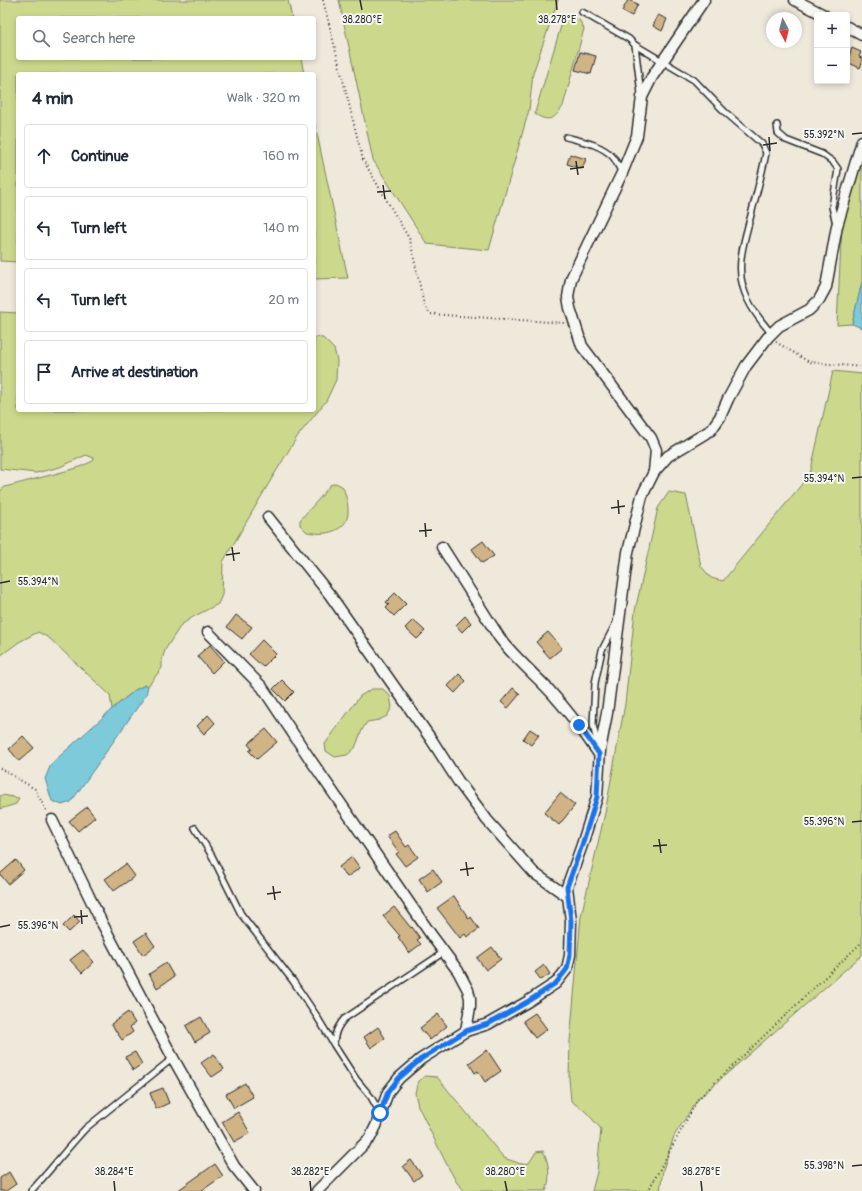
<!DOCTYPE html>
<html lang="en">
<head>
<meta charset="utf-8">
<style>
  body { margin:0; font-family:Pangolin,sans-serif; background:#f6f6f7; color:#1f2937 }
  .controls { position:absolute; right:12px; top:12px; display:grid; overflow:hidden; border-radius:4px; box-shadow:0 2px 6px #0003 }
  .controls button { width:36px; height:36px; display:grid; place-items:center; padding:0; border:0; border-bottom:1px solid #e0e1e3; background:#fff; color:#1f2937; font:20px sans-serif }
  .compass { position:absolute; left:766px; top:12px; width:36px; height:36px; border-radius:50%; background:#fff; box-shadow:0 2px 6px #0003; rotate:173deg }
  .stop { position:absolute; width:12px; height:12px; margin:-9px; border:3px solid #1a73e8; border-radius:50%; background:#fff }
  .stop.end { background:#1a73e8; border-color:#fff; box-shadow:0 1px 4px #0008 }
  .list { margin:0; padding:0; list-style:none }
  h2 { display:flex; justify-content:space-between; align-items:center; height:52px; margin:0; padding:0 16px; font-size:17px }
  h2 small { font-size:13px; font-weight:400; color:#747a83 }
  .list li { display:grid; grid-template-columns:26px 1fr auto; gap:12px; align-items:center; box-sizing:border-box; height:64px; margin:0 8px 8px; padding:0 8px; border:1px solid #e0e1e3; border-radius:4px }
  .list b { display:block; font-size:15px; white-space:nowrap }
  .list em { font-size:13px; font-style:normal; color:#747a83 }
  .icon { flex:none; width:22px; height:22px; fill:none; stroke:currentColor; stroke-width:2; stroke-linecap:round; stroke-linejoin:round }
  .map { position:relative; flex:none; width:862px; height:1191px; overflow:hidden }
  .search { position:absolute; background:#fff; box-shadow:0 2px 6px #0003; left:16px; top:16px; width:300px; height:44px; display:flex; align-items:center; gap:10px; box-sizing:border-box; padding:0 14px; border-radius:4px; color:#747a83; font-size:15px }
  .panel { position:absolute; background:#fff; box-shadow:0 2px 6px #0003; left:16px; top:72px; width:300px; height:340px; border-radius:4px }
  .map>svg:first-child { display:block }
  .green { fill:#ccd98c; stroke:#7c825c }
  .water { fill:#7ccada; stroke:#5c8a94 }
  .building { fill:#d1b486; stroke:#2b2b2b }
  .lines { fill:none; stroke-linecap:round; stroke-linejoin:round }
  .lane-casing { stroke:#2b2b2b; stroke-width:8 }
  .street-casing { stroke:#2b2b2b; stroke-width:13 }
  .path { stroke:#2b2b2b; stroke-width:2; stroke-dasharray:1 3; stroke-linecap:butt }
  .lane { stroke:#f6f6f2; stroke-width:5 }
  .street { stroke:#f6f6f2; stroke-width:10 }
  .route { stroke:#1a73e8; stroke-width:5 }
  .ticks { fill:none; stroke:#2b2b2b; stroke-width:1.5 }
  .ticks-label { font-size:10px; text-anchor:middle; fill:#2b2b2b; stroke:#f6f6f2; stroke-width:4; stroke-linejoin:round; paint-order:stroke }
</style>
</head>
<body>
<div class="map">
<svg width="862" height="1191" viewBox="0 0 862 1191">
  <rect width="100%" height="100%" fill="#efe9dc"/>
  <filter id="ink" filterUnits="userSpaceOnUse"><feTurbulence type="fractalNoise" baseFrequency=".025" numOctaves="2"/><feDisplacementMap in="SourceGraphic" scale="8" xChannelSelector="R" yChannelSelector="G"/><feConvolveMatrix kernelMatrix="1 2 1 2 8 2 1 2 1" color-interpolation-filters="sRGB"/></filter>
  <g filter="url(#ink)">
    <!-- green -->
    <g class="green">
      <polygon points="0,0 288,0 292,18 18,18 18,58 301,58 304,74 18,74 18,262 0,261"/>
      <polygon points="339,0 558,0 533,73 529,110 489,250 427,244 373,160"/>
      <path d="M570 15 580 21 584 29 563 106C555 119 549 123 535 114L536 109 564 16Z"/>
      <polygon points="314,120 348,278 314,279"/>
      <polygon points="862,155 862,282 852,324 837,325 843,203"/>
      <polygon points="0,312 18,313 18,410 314,410 314,337 323,338 334,349 337,360 336,380 326,401 297,437 272,478 223,562 222,595 218,604 193,617 181,625 165,650 162,660 162,668 148,686 145,685 135,690 112,709 110,695 49,638 38,632 19,642 0,656 0,491 5,487 77,468 93,461 94,458 86,455 60,467 36,473 0,469"/>
      <polygon points="833,371 862,374 862,955 698,1099 674,1136 663,1170 660,1191 592,1191 597,1172 601,1129 586,1112 571,1101 569,1078 570,1041 581,916 605,813 625,704 635,611 658,508 669,492 686,495 701,566 711,578 723,581 810,474"/>
      <path d="M336 483 343 487C350 508 354 528 326 533 320 534 313 533 307 532L300 525V520L319 499 330 485Z"/>
      <polygon points="372,689 383,689 390,696 392,707 387,716 379,720 367,722 362,730 355,748 347,755 335,757 326,751 325,744 360,696"/>
      <polygon points="2,795 19,798 16,804 0,809 0,796"/>
      <path d="M425 1076 437 1077 504 1158 521 1164 529 1163 536 1152 543 1151C549 1160 551 1181 546 1191H465L457 1183 447 1165 418 1106 415 1093 418 1081Z"/>
    </g>
    <!-- water -->
    <g class="water">
      <polygon points="862,282 862,328 852,324"/>
      <polygon points="145,685 148,686 146,695 71,802 62,805 52,801 45,779 51,764 112,709 135,690"/>
    </g>
    <!-- building -->
    <g class="building">
      <polygon points="628,0 638,4 632,16 622,11"/>
      <polygon points="658,15 667,19 662,31 653,26"/>
      <polygon points="852,48 861,52 859,57 862,58 862,63 860,68 847,62"/>
      <polygon points="580,52 596,56 591,74 575,70"/>
      <polygon points="570,154 586,159 582,169 567,164"/>
      <polygon points="483,541 494,556 482,563 472,549"/>
      <polygon points="395,593 406,604 394,616 386,608 389,605 386,602"/>
      <polygon points="236,615 252,627 242,639 227,627"/>
      <polygon points="465,616 471,623 462,632 456,625"/>
      <polygon points="413,620 425,631 417,639 405,628"/>
      <polygon points="548,632 562,648 550,658 536,642"/>
      <polygon points="262,640 276,654 263,667 249,654"/>
      <polygon points="210,645 224,661 212,673 197,656"/>
      <polygon points="459,674 466,681 455,693 448,686"/>
      <polygon points="282,680 294,692 285,701 273,689"/>
      <polygon points="513,688 520,694 508,708 501,702"/>
      <polygon points="208,715 215,723 204,734 197,726"/>
      <polygon points="266,729 277,742 257,759 249,751 252,749 248,744"/>
      <polygon points="530,729 539,735 531,745 523,739"/>
      <polygon points="23,736 34,748 19,761 9,749"/>
      <polygon points="560,793 575,805 559,825 544,813"/>
      <polygon points="87,807 95,817 78,831 69,821"/>
      <polygon points="395,831 406,847 409,845 418,857 405,866 396,854 399,852 387,836"/>
      <polygon points="352,857 360,868 347,877 339,867"/>
      <polygon points="16,860 24,870 8,884 0,874"/>
      <polygon points="126,864 135,876 114,891 105,879"/>
      <polygon points="433,869 442,882 428,892 419,879"/>
      <polygon points="454,896 469,919 471,917 479,929 467,937 465,934 460,938 437,908"/>
      <polygon points="394,907 411,928 412,927 420,938 417,940 421,944 409,953 398,937 400,936 383,916"/>
      <polygon points="74,915 80,922 69,932 63,926"/>
      <polygon points="146,933 155,946 143,955 134,941"/>
      <polygon points="492,947 501,959 486,970 477,958"/>
      <polygon points="83,950 94,962 82,973 70,960"/>
      <polygon points="166,963 174,977 157,988 149,974"/>
      <polygon points="544,965 550,974 541,980 535,972"/>
      <polygon points="128,1012 135,1023 130,1027 133,1032 122,1040 111,1024"/>
      <polygon points="535,1013 547,1029 535,1038 523,1021"/>
      <polygon points="438,1014 447,1026 430,1040 420,1028"/>
      <polygon points="201,1017 210,1033 195,1042 186,1026"/>
      <polygon points="378,1027 385,1038 371,1048 364,1037"/>
      <polygon points="487,1050 501,1071 485,1082 478,1071 475,1073 469,1063"/>
      <polygon points="135,1052 142,1064 133,1070 125,1057"/>
      <polygon points="214,1054 224,1069 212,1077 201,1063"/>
      <polygon points="245,1083 253,1097 234,1108 226,1094"/>
      <polygon points="163,1088 169,1103 156,1109 150,1093"/>
      <polygon points="238,1112 250,1133 234,1142 222,1122"/>
      <polygon points="411,1160 422,1175 414,1181 403,1166"/>
      <polygon points="215,1164 223,1176 201,1191 177,1191"/>
      <polygon points="9,1172 16,1184 6,1191 0,1191 0,1178"/>
    </g>
    <g class="lines">
      <defs>
        <g id="lane">
          <polyline points="582,12 629,39 635,45 641,94"/>
          <path d="M635 45 694 80 725 112 762 144 766 153C762 174 756 195 751 215 745 238 736 264 743 287 748 305 760 320 772 334"/>
          <polyline points="777,125 778,133 786,140 822,154 833,162 838,169 832,207 836,224"/>
          <path d="M566 137C581 141 600 144 612 156 616 160 618 167 622 172"/>
          <polyline points="598,746 593,725 595,683 602,650 616,623"/>
          <polyline points="195,828 212,856 241,914 293,981 316,1015 334,1045 356,1079 371,1097 380,1113"/>
          <path d="M334 1044C335 1032 337 1028 344 1019L444 952"/>
          <path d="M31 1191C50 1171 67 1148 86 1128L173 1058"/>
        </g>
        <g id="street">
          <polyline points="795,0 824,15"/>
          <polyline points="847,27 862,35"/>
          <polyline points="654,472 656,450 651,438 582,346 570,308 568,297 571,279 622,173 637,136 642,97 652,77 704,0"/>
          <polyline points="268,517 330,595 431,739 458,781 487,820 534,873 567,896"/>
          <path d="M442 547 499 637C514 657 533 673 550 691 568 711 584 732 599 754"/>
          <polyline points="208,632 262,687 310,759 432,936 458,971 468,990 470,998 470,1007 466,1031"/>
          <polyline points="52,820 102,923 173,1058 234,1166 254,1191"/>
          <polyline points="317,1191 370,1138 376,1126 388,1092 399,1078 421,1059 466,1031 488,1024 527,1002 556,983 567,969 570,955 571,921 567,887 582,845 597,797 600,750 607,713 628,552 642,496 654,472 668,456 711,430 720,417 728,399 746,366 768,337 779,326 809,310 819,300 826,287 837,226 862,141"/>
        </g>
      </defs>
      <!-- lane casing -->
      <use href="#lane" class="lane-casing"/>
      <!-- street casing -->
      <use href="#street" class="street-casing"/>
      <!-- path -->
      <g class="path">
        <polyline points="323,0 363,160 410,240 424,305 430,314 564,323"/>
        <polyline points="776,342 809,362 862,367"/>
        <polyline points="0,768 35,789 47,812"/>
        <polyline points="648,1191 698,1099 862,942"/>
      </g>
      <!-- lane -->
      <use href="#lane" class="lane"/>
      <!-- street -->
      <use href="#street" class="street"/>
    </g>
  </g>
  <g class="lines" filter="url(#ink)">
    <!-- route -->
    <polyline class="route" points="380,1113 388,1092 399,1078 421,1059 466,1031 488,1024 527,1002 556,983 567,969 570,955 571,921 567,887 582,845 597,797 599,754 579,725"/>
  </g>
  <!-- ticks -->
  <path class="ticks" d="M360 0 362 10M556 0 557 10M852 134 862 133M769 137 770 151M763 145 777 143M576 161 578 175M570 169 584 167M383 185 385 199M377 192 391 191M852 478 862 477M618 500 619 514M611 508 625 506M425 523 426 537M419 531 432 530M232 547 234 561M226 555 240 553M0 583 10 581M852 822 862 821M659 839 661 853M653 846 667 845M466 862 468 876M460 870 474 868M273 886 275 900M267 894 281 892M81 910 82 924M74 917 88 916M0 927 10 925M852 1166 862 1165M114 1181 115 1191M310 1181 311 1191M505 1181 507 1191M701 1181 702 1191"/>
  <g class="ticks-label">
    <text x="362" y="23">38.280°E</text>
    <text x="557" y="23">38.278°E</text>
    <text x="824" y="138">55.392°N</text>
    <text x="824" y="482">55.394°N</text>
    <text x="38" y="585">55.394°N</text>
    <text x="824" y="825">55.396°N</text>
    <text x="38" y="929">55.396°N</text>
    <text x="824" y="1169">55.398°N</text>
    <text x="114" y="1175">38.284°E</text>
    <text x="310" y="1175">38.282°E</text>
    <text x="505" y="1175">38.280°E</text>
    <text x="701" y="1175">38.278°E</text>
  </g>
</svg>
<div class="controls">
<button>+</button>
<button>−</button>
</div>
<svg class="compass" viewBox="-18 -18 36 36"><path d="M0-13l5 13h-10z" fill="#e53935"/><path d="M0 13l5-13h-10z" fill="#747a83"/></svg>
<div class="stop" style="left:380px;top:1113px"></div>
<div class="stop end" style="left:579px;top:725px"></div>
<div class="search"><svg class="icon" aria-label="search" viewBox="0 0 24 24"><circle cx="10" cy="10" r="6"/><path d="M15 15l6 6"/></svg>Search here</div>
<section class="panel">
<h2>4 min<small>Walk · 320 m</small></h2>
<ul class="list">
<li><svg class="icon" aria-label="ahead" viewBox="0 0 24 24"><path d="M12 20V5M6 11l6-6 6 6"/></svg><div><b>Continue</b></div><em>160 m</em></li>
<li><svg class="icon" aria-label="left" viewBox="0 0 24 24"><path d="M17 20v-9H6M10 6l-5 5 5 5"/></svg><div><b>Turn left</b></div><em>140 m</em></li>
<li><svg class="icon" aria-label="left" viewBox="0 0 24 24"><path d="M17 20v-9H6M10 6l-5 5 5 5"/></svg><div><b>Turn left</b></div><em>20 m</em></li>
<li><svg class="icon" aria-label="arrive" viewBox="0 0 24 24"><path d="M6 21V4h12l-3 4 3 4H6"/></svg><div><b>Arrive at destination</b></div></li>
</ul>
</section>
</div>
</body>
</html>
